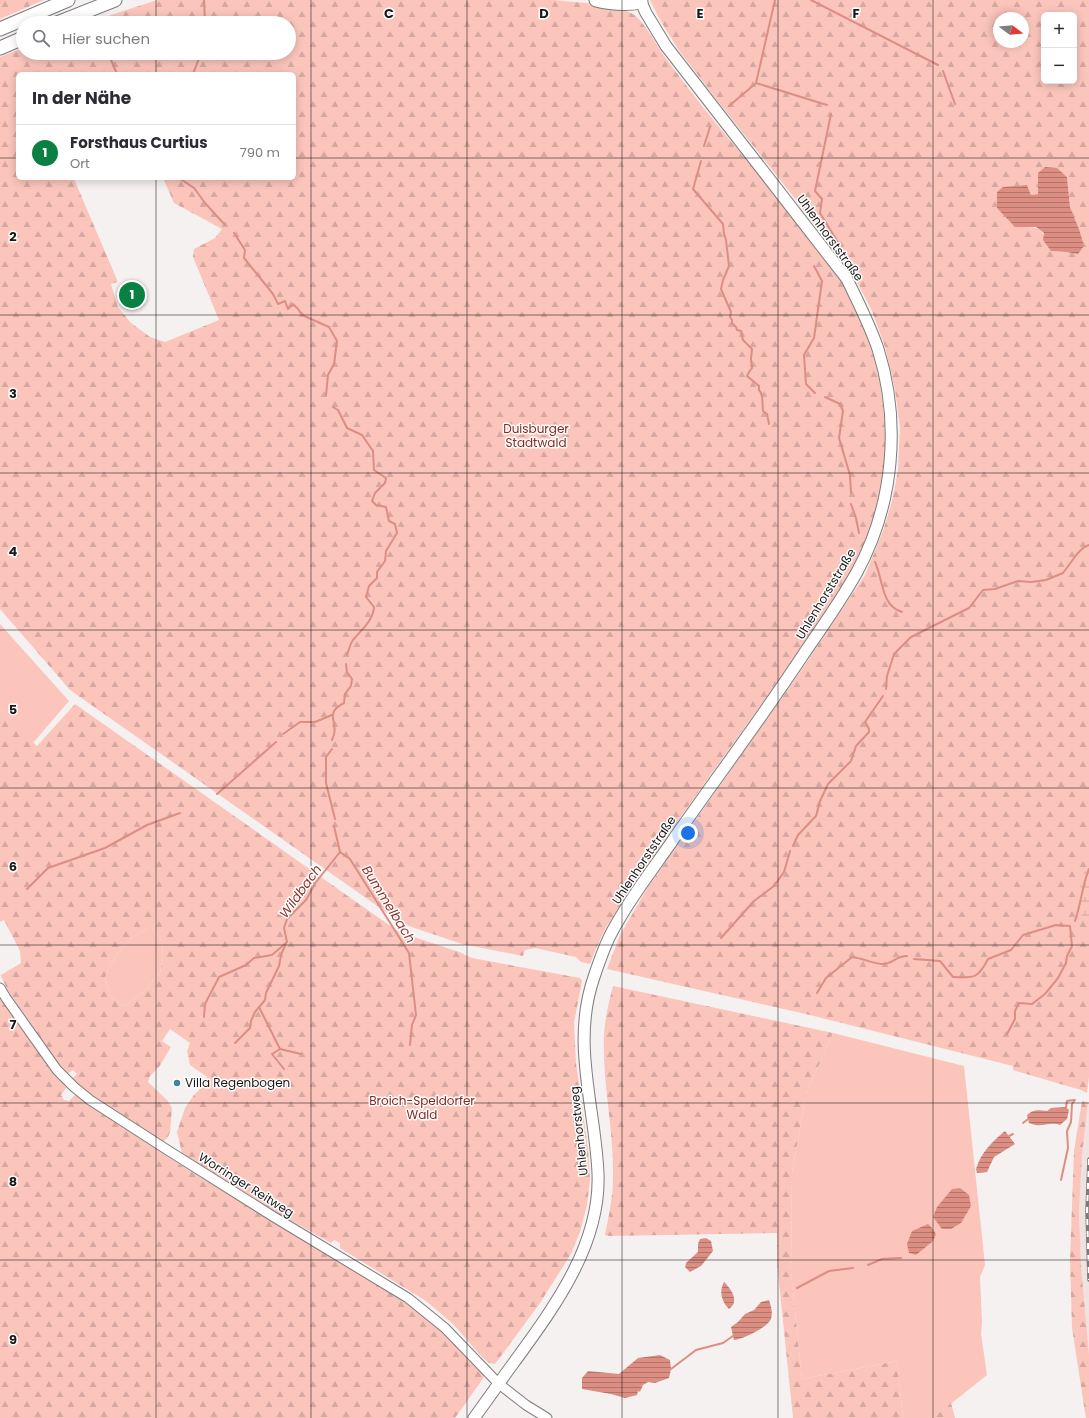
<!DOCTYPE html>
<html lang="de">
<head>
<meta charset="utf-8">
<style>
  body { margin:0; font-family:Poppins,sans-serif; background:#f7f7f7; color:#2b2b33 }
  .controls { position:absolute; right:12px; top:12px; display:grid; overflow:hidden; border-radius:6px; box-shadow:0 2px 10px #0003 }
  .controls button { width:36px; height:36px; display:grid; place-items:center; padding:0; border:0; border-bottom:1px solid #e1e1e2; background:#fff; color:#2b2b33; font:20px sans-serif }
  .compass { position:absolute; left:993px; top:12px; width:36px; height:36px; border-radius:50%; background:#fff; box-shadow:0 2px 10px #0003; rotate:106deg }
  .you { position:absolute; left:688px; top:833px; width:14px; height:14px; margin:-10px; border:3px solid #fff; border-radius:50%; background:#1a73e8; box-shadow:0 0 0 6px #1a73e833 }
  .badge { display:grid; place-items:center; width:26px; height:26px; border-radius:50%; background:#0b8043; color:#fff; font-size:13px; font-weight:700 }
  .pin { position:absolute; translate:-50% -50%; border:2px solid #fff; box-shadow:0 1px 4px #0006 }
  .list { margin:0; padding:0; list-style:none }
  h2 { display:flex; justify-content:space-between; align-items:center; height:52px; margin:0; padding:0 16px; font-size:17px }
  h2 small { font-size:13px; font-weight:400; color:#7c7c81 }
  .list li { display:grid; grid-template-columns:26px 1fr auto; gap:12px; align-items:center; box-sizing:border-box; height:56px; padding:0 16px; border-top:1px solid #e1e1e2 }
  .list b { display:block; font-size:15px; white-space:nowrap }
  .list p { margin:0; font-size:13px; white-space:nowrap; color:#7c7c81 }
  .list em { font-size:13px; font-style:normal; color:#7c7c81 }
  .icon { flex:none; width:22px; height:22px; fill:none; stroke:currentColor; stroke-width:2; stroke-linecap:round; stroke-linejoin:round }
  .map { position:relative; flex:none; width:1089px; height:1418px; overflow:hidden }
  .search { position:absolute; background:#fff; box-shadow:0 2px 10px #0003; left:16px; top:16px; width:280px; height:44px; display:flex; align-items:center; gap:10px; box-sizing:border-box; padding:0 14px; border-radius:22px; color:#7c7c81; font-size:15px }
  .panel { position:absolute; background:#fff; box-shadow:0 2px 10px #0003; left:16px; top:72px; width:280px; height:108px; border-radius:6px }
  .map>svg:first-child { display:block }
  .built { fill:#efe3e1 }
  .grass { fill:#fbc5bc }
  .forest { fill:url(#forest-firs); fill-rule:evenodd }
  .wetland { fill:url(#wetland-marsh) }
  .water { fill:url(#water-rules) }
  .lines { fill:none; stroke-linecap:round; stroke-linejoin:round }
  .stream { stroke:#dc8e83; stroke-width:2 }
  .minor-casing { stroke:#7e7b7b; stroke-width:11 }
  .major-casing { stroke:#7e7b7b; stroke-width:13 }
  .highway-casing { stroke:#7e7b7b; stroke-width:15 }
  .minor { stroke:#fff; stroke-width:9 }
  .major { stroke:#fff; stroke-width:11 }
  .highway { stroke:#fff; stroke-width:13 }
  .rail-casing { stroke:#7d7a79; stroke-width:3.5 }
  .rail { stroke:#fff; stroke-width:2; stroke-dasharray:6; stroke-linecap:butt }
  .grid { fill:none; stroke:#191717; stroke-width:1; stroke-opacity:0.55 }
  .poi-dot { fill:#448597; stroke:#fff; stroke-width:1.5 }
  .labels { text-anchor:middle; stroke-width:3; stroke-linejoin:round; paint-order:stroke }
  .street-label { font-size:12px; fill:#191717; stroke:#fff }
  .park-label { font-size:12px; fill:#83281f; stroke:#fff }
  .poi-label { font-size:12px; fill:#191717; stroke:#fff; text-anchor:start }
  .water-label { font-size:13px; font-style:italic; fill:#8f3329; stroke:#fff }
  .grid-label { font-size:13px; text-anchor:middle; font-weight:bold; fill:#191717; stroke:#fff; stroke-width:3; stroke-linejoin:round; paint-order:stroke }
</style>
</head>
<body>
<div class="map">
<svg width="1089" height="1418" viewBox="0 0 1089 1418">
  <defs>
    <pattern id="forest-firs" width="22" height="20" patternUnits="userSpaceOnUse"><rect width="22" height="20" fill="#fbc5bc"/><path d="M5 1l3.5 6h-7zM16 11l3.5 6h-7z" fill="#d7a8a1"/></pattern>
    <pattern id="wetland-marsh" width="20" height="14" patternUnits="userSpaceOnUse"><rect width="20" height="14" fill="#fbc5bc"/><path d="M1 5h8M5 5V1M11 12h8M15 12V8" fill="none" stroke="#d7a8a1"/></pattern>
    <pattern id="water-rules" width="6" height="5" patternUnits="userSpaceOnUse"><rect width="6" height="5" fill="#dc8e83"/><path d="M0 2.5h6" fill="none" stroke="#b2736a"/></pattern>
  </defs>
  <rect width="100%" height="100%" fill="#f5f1f0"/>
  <!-- built -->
  <polygon class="built" points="1088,1102 1089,1102 1089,1354 1081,1266 1079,1211 1082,1155"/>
  <!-- grass -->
  <g class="grass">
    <polygon points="0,624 69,701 33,743 0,708"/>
    <polygon points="148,928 152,928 162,941 163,956 160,973 143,992 125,1006 111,997 105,978 110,966 119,952 130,939"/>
    <polygon points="833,1033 964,1066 985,1265 980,1277 982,1322 981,1334 987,1375 933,1418 903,1418 897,1361 802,1379 791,1272 792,1173 806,1094"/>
  </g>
  <!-- forest -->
  <g class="forest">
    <polygon points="0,0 44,0 0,19"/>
    <path d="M157 0H554C577 3 612 3 631 13 643 18 658 48 667 60 694 97 724 133 753 168 783 205 818 240 842 282 881 349 896 432 877 508 863 559 832 602 803 645 759 709 712 772 667 836 647 865 626 895 607 926 600 938 595 951 590 964L581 962 576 957 535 948 525 950 523 956 462 944 403 924 70 690 0 609V57L23 48V53H289V23H87ZM18 74H294V178H163L174 203 222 229 215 238 194 249 193 257 219 320 165 342 150 337 131 323 118 307 111 284 118 282 74 179 76 178H18Z"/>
    <path d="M650 0H1089V1077L1087 1093 1081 1090 1013 1070V1066L810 1015 607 969 620 935 648 887 798 675 865 575 883 531 892 501 898 470 900 427 895 390 885 347 872 311 853 274 831 244 716 99 678 49 660 20ZM1044 15H1074V81H1044ZM999 18H1023V42H999ZM1067 176 1070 207 1079 229 1067 252 1051 251C1041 226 1041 227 1015 227L1027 185 1031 195 1038 194V184Z"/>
    <path d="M75 704 399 932 459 952 472 958 580 978 582 981 574 1023 576 1063 588 1149 590 1179 587 1205 580 1232 571 1254 540 1303 495 1364 489 1363 483 1358 453 1324 426 1301 340 1248V1243L334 1240 331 1243 274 1211 182 1153 177 1132 185 1108 194 1095 201 1088 207 1077 190 1065 187 1051 190 1043 170 1029 162 1041 171 1047 159 1067 150 1076 148 1082 167 1100 172 1108 170 1132 168 1137 163 1142 99 1101 71 1080 77 1074 73 1070 67 1074 63 1071 7 989 0 974 1 975 21 963 20 951 4 920 0 922V708L37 746ZM148 928H152L162 941 163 956 160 973 143 992 125 1006 111 997 105 978 110 966 119 952 130 939Z"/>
    <path d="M613 986 833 1033 806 1094 792 1173 791 1272 802 1379 897 1361 903 1418H793L777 1263V1233L609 1236 605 1235C609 1215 613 1197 613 1177 614 1130 602 1082 604 1034 605 1018 609 1002 613 986Z"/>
    <polygon points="0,995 43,1059 65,1084 66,1088 61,1095 64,1100 69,1101 76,1094 171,1159 206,1181 213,1184 412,1305 433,1322 484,1376 482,1380 455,1418 0,1418"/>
    <polygon points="1082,1101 1088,1102 1082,1155 1079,1211 1081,1266 1089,1354 1089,1418 1086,1418 1085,1412 1072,1328 1070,1260 1074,1151"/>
    <polygon points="951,1403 955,1418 931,1418 933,1418"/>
  </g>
  <!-- wetland -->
  <polygon class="wetland" points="1089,864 1089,922 1085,923 1079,910 1081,879"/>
  <!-- water -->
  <g class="water">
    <polygon points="1045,167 1057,168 1067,177 1070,207 1079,229 1084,246 1078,254 1067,252 1051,251 1043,240 1044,233 1036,227 1015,227 997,208 997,192 1003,187 1027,185 1031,195 1038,194 1038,173"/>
    <path d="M1066 1107 1069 1110 1067 1119 1060 1125C1047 1121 1043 1129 1029 1123L1027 1115C1034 1109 1038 1110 1047 1111L1051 1108Z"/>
    <path d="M1005 1131 1015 1144 994 1157 987 1172 977 1173 976 1169C981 1152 993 1141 1005 1131Z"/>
    <polygon points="960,1188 969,1195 971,1206 961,1223 951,1229 942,1229 933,1217 937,1207 952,1189"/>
    <polygon points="928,1224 932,1228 936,1234 933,1241 916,1255 909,1253 907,1244 912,1231"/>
    <polygon points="706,1238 711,1241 713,1251 701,1266 690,1272 685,1267 686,1263 698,1252 698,1244 700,1239"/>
    <path d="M724 1282C731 1289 740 1301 729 1309 721 1301 719 1291 724 1282Z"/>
    <path d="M769 1300C771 1306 773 1312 771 1319 767 1328 743 1339 734 1340L731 1327 738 1322 745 1314 754 1310 761 1302Z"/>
    <polygon points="660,1355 670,1360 671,1369 669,1378 655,1383 648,1382 643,1385 640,1392 638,1391 637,1395 625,1398 611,1394 582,1389 582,1378 588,1371 619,1374 638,1358"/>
  </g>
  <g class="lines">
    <!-- stream -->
    <g class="stream">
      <polyline points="204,0 205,23"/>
      <polyline points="775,0 756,83 827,105"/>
      <polyline points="811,0 938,65"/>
      <polyline points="108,53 117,74"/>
      <polyline points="943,71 955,104"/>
      <polyline points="193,74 201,53"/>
      <polyline points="729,106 755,84"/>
      <polyline points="831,114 815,191 822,199 820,213 839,244"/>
      <polyline points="704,146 710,127"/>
      <path d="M701 161 693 189 723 224 724 234 726 240 729 266 723 280 721 289 731 312 730 317 732 320V323L736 327 737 330 741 331 743 340 752 349 751 359 752 368 749 372 747 376 759 386V390C764 395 762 404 763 411L767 414 769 424"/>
      <polyline points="179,178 194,188 205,203 225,225"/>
      <polyline points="234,233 245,250 244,258 273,294 278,304 285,301 288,309 293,304 298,309 302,315 329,327 337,341 334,364 328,375 326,395"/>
      <polyline points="814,266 822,281 814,338 804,355 806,384 815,393"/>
      <polyline points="825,397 840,404 843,411 839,438 850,475 851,493"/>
      <path d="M333 407 338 410 347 428 362 435 373 451 374 470 386 478 385 483 375 493 372 501 376 505 386 507 389 521 395 524 397 533 386 551 385 561 377 572V578L369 586 366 597 374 607C373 621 362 629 353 640 350 644 349 650 347 655"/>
      <polyline points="851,504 856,518 859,533"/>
      <path d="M875 562C883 579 881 606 902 612"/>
      <polyline points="886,689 887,676 894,654 911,637 969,608 983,590 995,589 1018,581 1031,582 1046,580 1063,573 1077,554 1083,548 1089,545"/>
      <polyline points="283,734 300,722 315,722 332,715"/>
      <path d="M332 740C341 723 322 714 344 703L345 694 351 686 352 679 347 672 346 664"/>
      <polyline points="332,749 326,757 326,783 335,819"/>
      <polyline points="217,794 276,742"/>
      <polyline points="334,826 340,852 350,859 409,953 416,1015 412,1025 410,1045"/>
      <polyline points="793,846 798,835 816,816 820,801 828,784 851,761 856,746 869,732 869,729 865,722 883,696"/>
      <polyline points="27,889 48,868 105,848 147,825 180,813"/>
      <path d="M1075 921C1081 904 1082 886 1089 869"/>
      <polyline points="721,938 754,901 774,886 784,872 790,851"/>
      <path d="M914 959 940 961 953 977C974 978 978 979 988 959L1011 950 1023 935 1056 925 1070 926 1072 946 1067 956 1066 963 1058 978 1045 994 1032 1004 1019 1003 1015 1011V1019L1007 1034"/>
      <path d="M817 993 826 978 852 957C863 958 873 964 883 964 892 964 896 956 907 956"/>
      <polyline points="259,1007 280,1049 301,1054"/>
      <polyline points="204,1017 205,1004 219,977 246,965 254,958 272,955 287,942 284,928 287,919 306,900 316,882 340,852"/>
      <polyline points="235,1043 250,1028 251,1021 255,1012 265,1000 266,993 279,966 281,955 286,943"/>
      <polyline points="280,1049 272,1054 284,1069"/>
      <polyline points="1066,1107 1067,1101 1074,1100"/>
      <polyline points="1023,1123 1028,1119"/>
      <polyline points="1009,1136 1013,1134"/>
      <polyline points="1061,1180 1068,1148 1067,1131 1071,1122 1072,1104 1075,1100"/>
      <polyline points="868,1265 882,1259 901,1258"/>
      <polyline points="797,1288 829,1271 853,1268"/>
      <polyline points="671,1369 696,1350 723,1343 733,1336"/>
    </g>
    <defs>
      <polyline id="minor" points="0,988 6,998 57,1070 74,1087 90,1100 169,1151 274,1217 408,1298 445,1328 499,1384 526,1405 547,1418"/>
      <path id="major" d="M474 1418C488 1399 501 1380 515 1361 555 1306 601 1244 598 1173 595 1106 571 1043 594 977 599 962 605 944 613 930 630 898 653 869 673 840 717 777 763 716 805 652 823 626 842 599 857 572 894 504 901 422 878 349 870 325 858 302 847 279L666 46 646 13 640 0"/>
      <g id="highway">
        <path d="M596 0C612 4 625 5 641 2"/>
        <polyline points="57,23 115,0"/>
        <polyline points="0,29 68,0"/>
        <polyline points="0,48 23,38"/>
      </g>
    </defs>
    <!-- minor casing -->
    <use href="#minor" class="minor-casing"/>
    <!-- major casing -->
    <use href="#major" class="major-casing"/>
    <!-- highway casing -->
    <use href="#highway" class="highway-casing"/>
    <!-- minor -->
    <use href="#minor" class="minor"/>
    <!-- major -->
    <use href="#major" class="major"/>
    <!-- highway -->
    <use href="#highway" class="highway"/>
    <defs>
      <polyline id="rail" points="1089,1159 1087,1211 1089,1280"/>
    </defs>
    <!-- rail casing -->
    <use href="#rail" class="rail-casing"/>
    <!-- rail -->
    <use href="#rail" class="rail"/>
  </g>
  <!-- grid -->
  <path class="grid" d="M156 0V23M311 0V1418M467 0V1418M622 0V1418M778 0V1418M933 0V1418M156 53V74M0 158H18M294 158H1089M156 178V1418M0 315H1089M0 473H1089M0 630H1089M0 788H1089M0 945H1089M0 1103H1089M0 1260H1089"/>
  <!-- markers -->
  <circle class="poi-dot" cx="177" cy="1083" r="4"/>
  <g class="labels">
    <!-- street labels -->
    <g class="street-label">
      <text transform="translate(830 238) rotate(54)" y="4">Uhlenhorststraße</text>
      <text transform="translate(826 594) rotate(-59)" y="4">Uhlenhorststraße</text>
      <text transform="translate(644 860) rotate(-56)" y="4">Uhlenhorststraße</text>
      <text transform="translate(579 1131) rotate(-96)" y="4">Uhlenhorstweg</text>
      <text transform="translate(246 1185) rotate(32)" y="4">Worringer Reitweg</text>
    </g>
    <!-- park labels -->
    <g class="park-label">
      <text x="536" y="433">Duisburger<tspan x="536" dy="14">Stadtwald</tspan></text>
      <text x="422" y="1105">Broich-Speldorfer<tspan x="422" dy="14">Wald</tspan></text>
    </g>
    <!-- poi labels -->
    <g class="poi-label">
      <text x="185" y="1087">Villa Regenbogen</text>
    </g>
    <!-- water labels -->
    <g class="water-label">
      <text transform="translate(300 891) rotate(-54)" y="5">Wildbach</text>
      <text transform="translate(389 904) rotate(58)" y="5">Bummelbach</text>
    </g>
  </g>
  <g class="grid-label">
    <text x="389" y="18">C</text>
    <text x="544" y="18">D</text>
    <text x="700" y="18">E</text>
    <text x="856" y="18">F</text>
    <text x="13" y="241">2</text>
    <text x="13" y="398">3</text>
    <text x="13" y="556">4</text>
    <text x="13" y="714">5</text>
    <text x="13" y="871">6</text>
    <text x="13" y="1029">7</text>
    <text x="13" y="1186">8</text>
    <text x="13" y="1344">9</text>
  </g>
</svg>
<div class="controls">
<button>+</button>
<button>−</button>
</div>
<svg class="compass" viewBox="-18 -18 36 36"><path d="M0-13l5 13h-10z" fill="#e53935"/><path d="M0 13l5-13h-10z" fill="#7c7c81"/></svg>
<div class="you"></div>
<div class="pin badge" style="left:132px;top:295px">1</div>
<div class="search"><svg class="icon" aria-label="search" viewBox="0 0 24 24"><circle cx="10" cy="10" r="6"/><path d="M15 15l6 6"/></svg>Hier suchen</div>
<section class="panel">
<h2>In der Nähe<small></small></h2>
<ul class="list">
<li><span class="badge">1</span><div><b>Forsthaus Curtius</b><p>Ort</p></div><em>790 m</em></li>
</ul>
</section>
</div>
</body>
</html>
